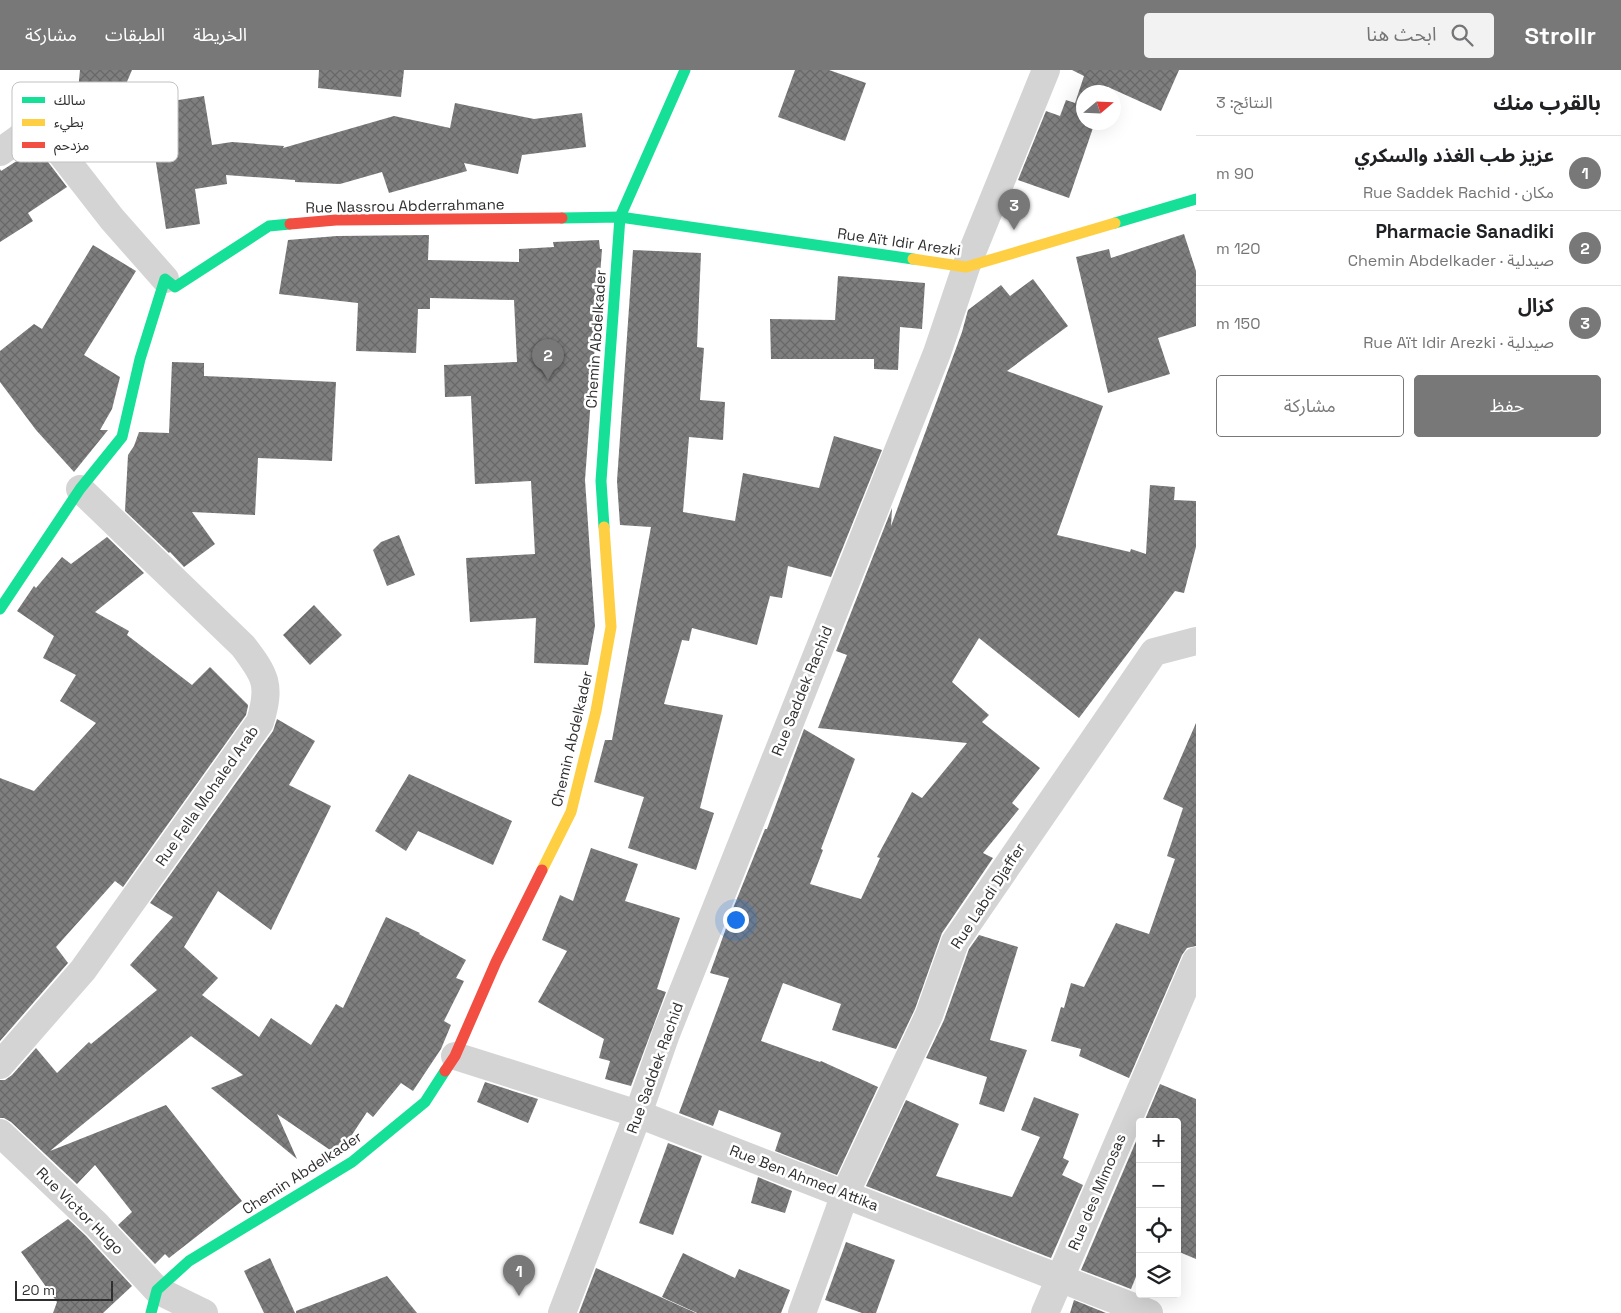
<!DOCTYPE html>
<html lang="ar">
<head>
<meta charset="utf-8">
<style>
  body { margin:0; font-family:"Space Grotesk","Noto Sans Arabic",sans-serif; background:#f2f2f2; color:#202124; direction:rtl }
  .controls { position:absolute; right:15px; bottom:15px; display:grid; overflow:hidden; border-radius:5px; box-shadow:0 5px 20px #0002 }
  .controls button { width:45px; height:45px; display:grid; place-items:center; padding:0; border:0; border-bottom:1px solid #e0e0e0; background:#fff; color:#202124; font:25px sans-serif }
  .compass { position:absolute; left:1076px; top:15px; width:45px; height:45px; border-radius:50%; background:#fff; box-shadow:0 5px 20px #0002; rotate:71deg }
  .scale { position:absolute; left:15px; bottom:12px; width:98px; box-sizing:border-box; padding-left:5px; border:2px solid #2f2f2f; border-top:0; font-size:14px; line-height:18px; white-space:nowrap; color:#2f2f2f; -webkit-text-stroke:4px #fff; paint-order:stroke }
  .you { position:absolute; left:735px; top:849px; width:18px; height:18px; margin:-12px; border:4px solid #fff; border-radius:50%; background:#1a73e8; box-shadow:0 0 0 8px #1a73e833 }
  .badge { display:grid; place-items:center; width:32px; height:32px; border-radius:50%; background:#787878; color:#fff; font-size:16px; font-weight:700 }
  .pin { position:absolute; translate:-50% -41px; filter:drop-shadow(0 1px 2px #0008) }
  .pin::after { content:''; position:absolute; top:26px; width:18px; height:15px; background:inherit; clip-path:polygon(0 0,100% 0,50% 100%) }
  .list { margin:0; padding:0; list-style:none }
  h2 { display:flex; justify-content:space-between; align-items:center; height:65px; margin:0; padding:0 20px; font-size:21px }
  h2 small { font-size:16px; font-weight:400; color:#757577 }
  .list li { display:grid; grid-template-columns:32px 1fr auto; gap:15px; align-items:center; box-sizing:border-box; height:75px; padding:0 20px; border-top:1px solid #e0e0e0 }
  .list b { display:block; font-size:19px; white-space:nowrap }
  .list p { margin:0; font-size:16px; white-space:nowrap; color:#757577 }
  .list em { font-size:16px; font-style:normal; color:#757577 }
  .actions { display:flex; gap:10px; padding:15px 20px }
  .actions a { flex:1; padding:11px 0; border:1px solid #787878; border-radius:5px; text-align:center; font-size:18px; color:#787878 }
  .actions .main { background:#787878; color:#fff }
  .icon { flex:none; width:28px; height:28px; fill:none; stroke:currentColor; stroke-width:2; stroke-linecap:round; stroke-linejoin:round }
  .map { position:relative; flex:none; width:1196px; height:1243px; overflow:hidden; direction:ltr }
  header { display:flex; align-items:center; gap:30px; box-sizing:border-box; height:70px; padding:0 25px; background:#787878; color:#fff }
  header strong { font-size:24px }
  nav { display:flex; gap:28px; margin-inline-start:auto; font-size:18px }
  .search { width:350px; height:45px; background:#f2f2f2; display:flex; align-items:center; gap:12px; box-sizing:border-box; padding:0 18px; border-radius:5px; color:#757577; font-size:19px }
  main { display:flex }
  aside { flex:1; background:#fff }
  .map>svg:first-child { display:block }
  .building { fill:url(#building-cross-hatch) }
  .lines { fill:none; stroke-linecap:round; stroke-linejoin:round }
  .street { stroke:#d4d4d4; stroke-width:28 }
  .fast { stroke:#16e098; stroke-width:11 }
  .slow { stroke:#ffcf43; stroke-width:11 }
  .jam { stroke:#f24e42; stroke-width:11 }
  .labels { text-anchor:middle; stroke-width:5; stroke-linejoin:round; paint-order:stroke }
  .street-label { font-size:15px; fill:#2f2f2f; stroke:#fff }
  .key { fill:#fff; stroke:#c1c1c1; stroke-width:1 }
  .key-label { font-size:14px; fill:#2f2f2f }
</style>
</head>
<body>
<header>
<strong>Strollr</strong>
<div class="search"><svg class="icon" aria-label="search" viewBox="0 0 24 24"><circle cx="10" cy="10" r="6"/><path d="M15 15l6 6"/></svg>ابحث هنا</div>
<nav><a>الخريطة</a><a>الطبقات</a><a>مشاركة</a></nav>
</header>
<main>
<aside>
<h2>بالقرب منك<small>النتائج: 3</small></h2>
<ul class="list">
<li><span class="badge">1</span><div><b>عزيز طب الغذد والسكري</b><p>مكان · Rue Saddek Rachid</p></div><em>90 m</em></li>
<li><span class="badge">2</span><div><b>Pharmacie Sanadiki</b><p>صيدلية · Chemin Abdelkader</p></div><em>120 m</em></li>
<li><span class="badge">3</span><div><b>كزال</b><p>صيدلية · Rue Aït Idir Arezki</p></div><em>150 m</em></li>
</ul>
<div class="actions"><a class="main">حفظ</a><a>مشاركة</a></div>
</aside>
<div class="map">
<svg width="1196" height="1243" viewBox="0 0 1196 1243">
  <defs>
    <pattern id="building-cross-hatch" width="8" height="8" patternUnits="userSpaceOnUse" patternTransform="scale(1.25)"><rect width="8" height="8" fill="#7f7f7f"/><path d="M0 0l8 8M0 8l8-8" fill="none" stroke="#686868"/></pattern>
  </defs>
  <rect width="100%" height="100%" fill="#fff"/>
  <!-- building -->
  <g class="building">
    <polygon points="80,0 132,0 115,40 204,26 212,75 232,72 284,76 283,78 394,46 450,58 455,33 534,49 582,43 586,77 522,85 518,104 464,93 467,101 389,123 382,102 340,114 295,112 295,110 226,105 227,114 195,119 200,154 166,159 154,79 73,71"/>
    <polygon points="319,0 404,0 401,27 318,18"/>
    <polygon points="795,0 829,0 866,13 845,71 778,47"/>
    <polygon points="1072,0 1179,0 1161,41 1108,17 1106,22 1084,22 1084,52 1095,52 1069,128 1018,110 1046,41 1060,46 1066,30 1075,33 1084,6"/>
    <polygon points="34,80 42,84 67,117 28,143 33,151 0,172 0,99 1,101"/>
    <polygon points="1184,164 1196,201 1196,256 1158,268 1170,304 1108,323 1076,187 1109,179 1111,188"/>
    <polygon points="429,165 428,190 519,192 519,179 554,177 553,172 599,170 600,179 602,179 585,410 595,556 588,595 534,593 536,548 470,552 466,488 535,484 531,411 475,414 471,326 445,327 444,295 517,292 514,230 430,228 430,239 418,239 416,283 356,281 358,233 279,224 288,170 337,166"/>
    <polygon points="93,175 136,201 84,285 120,307 112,339 100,360 108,360 74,402 36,360 0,312 0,281 34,254 42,259"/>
    <polygon points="633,180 701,183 697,277 704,278 700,330 725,332 723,370 689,367 683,442 735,451 743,403 819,418 834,366 882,380 831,507 788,496 782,528 770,526 757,575 692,558 689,571 682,570 664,634 723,645 700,738 714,743 696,800 628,778 644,727 594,712 605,670 612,670 651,457 620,455 617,411"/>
    <polygon points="838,206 925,213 922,259 900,257 898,300 874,299 874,289 771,289 770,249 835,250"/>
    <polygon points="1033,209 1068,256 1007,301 1103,336 1057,465 1130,482 1131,479 1146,484 1150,415 1175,417 1174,430 1196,431 1196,477 1184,523 1175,521 1079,648 979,568 952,612 989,645 982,652 1040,698 1012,733 1019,739 983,783 993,788 942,863 915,939 896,979 832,960 841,934 783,913 761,971 820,992 821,991 878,1017 837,1105 775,1081 781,1063 719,1040 713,1056 679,1043 729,908 710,903 734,836 765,759 767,759 804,659 855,689 821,779 823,780 810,814 861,829 880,788 877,787 912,722 922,728 967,673 818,658 847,585 836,581 892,438 891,456 962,262 968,240 1001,215 1010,226"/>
    <polygon points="172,292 204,293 204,306 336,312 332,391 258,388 255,445 192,442 215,474 184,497 170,482 169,483 125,441 128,385 134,376 139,362 169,363"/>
    <polygon points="399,465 415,505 387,516 373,480 381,472"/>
    <polygon points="107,467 144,503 95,542 129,561 127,565 192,615 210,597 248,635 248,636 246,645 123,817 115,811 56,877 68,893 0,971 0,708 34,721 96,653 60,631 76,605 43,588 54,566 17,541 34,516 36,518 62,487 71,494"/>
    <polygon points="314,535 342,565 310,595 283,565"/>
    <polygon points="277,649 315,671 289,715 331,736 271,860 218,821 184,877 218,908 202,925 259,967 271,948 311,975 336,934 343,938 386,847 420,863 419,864 466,890 456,908 464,911 444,951 451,955 441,979 413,1021 401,1013 373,1047 367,1042 342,1080 336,1084 277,1044 297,1089 211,1018 243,1005 191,966 50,1081 166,1035 242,1131 169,1188 165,1184 155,1194 118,1155 132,1142 95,1095 77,1114 11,1052 4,1048 0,1048 0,1010 5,1010 12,1005 36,978 57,1003 89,972 91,974 157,920 130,895 173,847 150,833 273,661"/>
    <polygon points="1196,653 1196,876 1187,878 1182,885 1129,1008 1079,986 1081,979 1051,971 1061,937 1064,938 1071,913 1084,917 1116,853 1149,864 1175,789 1167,786 1183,738 1163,729"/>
    <polygon points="409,704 512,751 493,795 418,761 406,781 375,761"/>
    <polygon points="591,778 638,794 625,831 680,848 657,919 666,922 631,1016 605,1009 610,991 599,988 604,969 538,932 567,881 542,870 560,825 573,831"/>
    <polygon points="979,865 1018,877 990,970 1027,980 1004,1042 979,1034 987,1007 926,988 944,950 969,879"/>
    <polygon points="485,1012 538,1029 528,1053 477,1032"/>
    <polygon points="1160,1014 1196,1029 1196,1189 1177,1181 1177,1052 1144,1052"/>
    <polygon points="1034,1027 1079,1044 1063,1088 1069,1091 1062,1105 1083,1115 1051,1188 866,1116 906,1030 959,1054 936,1106 1012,1127 1040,1067 1021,1060"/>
    <polygon points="1140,1062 1140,1197 1131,1219 1081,1200"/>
    <polygon points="668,1073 702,1086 673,1165 639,1153"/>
    <polygon points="758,1107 792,1121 785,1143 751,1133"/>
    <polygon points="68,1149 86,1166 132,1216 103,1243 53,1243 57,1232 21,1182"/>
    <polygon points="846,1172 895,1190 876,1243 862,1243 825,1230"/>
    <polygon points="683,1183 735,1208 739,1199 790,1220 781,1243 697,1243 662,1227"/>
    <polygon points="270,1188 295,1243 264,1243 244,1201"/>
    <polygon points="596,1198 696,1243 579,1243"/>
    <polygon points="387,1206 417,1243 296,1243 296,1241"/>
    <polygon points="1074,1230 1106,1243 1070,1243"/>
  </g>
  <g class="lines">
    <!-- street -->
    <g class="street">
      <polyline points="0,82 21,67 37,64 52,72 112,149 165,209"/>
      <polyline points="455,986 638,1044 1149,1243"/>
      <path d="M0 995 83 900 260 652C271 615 266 606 243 576L80 419"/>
      <polyline points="0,1063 97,1155 157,1220 204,1243"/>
      <polyline points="562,1243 638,1044 666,964 937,283 966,197 1046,0"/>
      <polyline points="802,1243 845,1124 929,945 955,872 1154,582 1196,571"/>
      <polyline points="1045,1243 1196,891"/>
    </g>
    <!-- fast -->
    <g class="fast">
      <polyline points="562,148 620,147 913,189"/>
      <polyline points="1115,153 1196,129"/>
      <polyline points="604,457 601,411 620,147 685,0"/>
      <polyline points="0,539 80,419 122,367 140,289 165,209 175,217 269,156 290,154"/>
      <polyline points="151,1243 157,1220 189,1191 352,1092 425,1032 445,1001"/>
    </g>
    <!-- slow -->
    <g class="slow">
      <polyline points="913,189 966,197 1115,153"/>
      <polyline points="542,800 571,742 596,641 611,557 604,457"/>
    </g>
    <!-- jam -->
    <g class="jam">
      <polyline points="290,154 336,150 562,148"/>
      <polyline points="445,1001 455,986 496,892 542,800"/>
    </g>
  </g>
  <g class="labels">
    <!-- street labels -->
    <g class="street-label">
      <text transform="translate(405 136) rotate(-1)" y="5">Rue Nassrou Abderrahmane</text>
      <text transform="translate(899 172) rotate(8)" y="5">Rue Aït Idir Arezki</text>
      <text transform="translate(596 269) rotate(-86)" y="5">Chemin Abdelkader</text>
      <text transform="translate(802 621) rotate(-68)" y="5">Rue Saddek Rachid</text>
      <text transform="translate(572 669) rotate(-77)" y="5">Chemin Abdelkader</text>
      <text transform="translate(207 726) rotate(-55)" y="5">Rue Fella Mohaled Arab</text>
      <text transform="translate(988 826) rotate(-57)" y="5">Rue Labdi Djaffer</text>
      <text transform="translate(655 998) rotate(-70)" y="5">Rue Saddek Rachid</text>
      <text transform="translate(302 1103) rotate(-33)" y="5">Chemin Abdelkader</text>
      <text transform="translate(804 1108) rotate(21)" y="5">Rue Ben Ahmed Attika</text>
      <text transform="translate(1097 1122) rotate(-67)" y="5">Rue des Mimosas</text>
      <text transform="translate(80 1141) rotate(45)" y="5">Rue Victor Hugo</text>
    </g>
  </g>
  <!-- legend -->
  <rect x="12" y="12" width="166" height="80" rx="8" class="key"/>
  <rect x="22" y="27" width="23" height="6" fill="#16e098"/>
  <rect x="22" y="49" width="23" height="7" fill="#ffcf43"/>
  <rect x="22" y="72" width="23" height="6" fill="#f24e42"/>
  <g class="key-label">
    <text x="54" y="35">سالك</text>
    <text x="54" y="57">بطيء</text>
    <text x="54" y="80">مزدحم</text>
  </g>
</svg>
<div class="controls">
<button>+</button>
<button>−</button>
<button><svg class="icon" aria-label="locate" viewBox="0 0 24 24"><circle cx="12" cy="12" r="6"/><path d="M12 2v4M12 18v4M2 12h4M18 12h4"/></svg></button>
<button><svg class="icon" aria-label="layers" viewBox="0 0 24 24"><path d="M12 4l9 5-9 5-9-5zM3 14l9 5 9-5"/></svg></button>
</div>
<svg class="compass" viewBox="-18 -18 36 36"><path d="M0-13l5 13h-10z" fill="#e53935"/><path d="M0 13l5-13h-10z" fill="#757577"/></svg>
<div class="scale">20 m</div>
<div class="you"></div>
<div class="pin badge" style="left:519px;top:1226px">1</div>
<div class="pin badge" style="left:548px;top:310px">2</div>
<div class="pin badge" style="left:1014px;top:160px">3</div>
</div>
</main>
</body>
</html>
